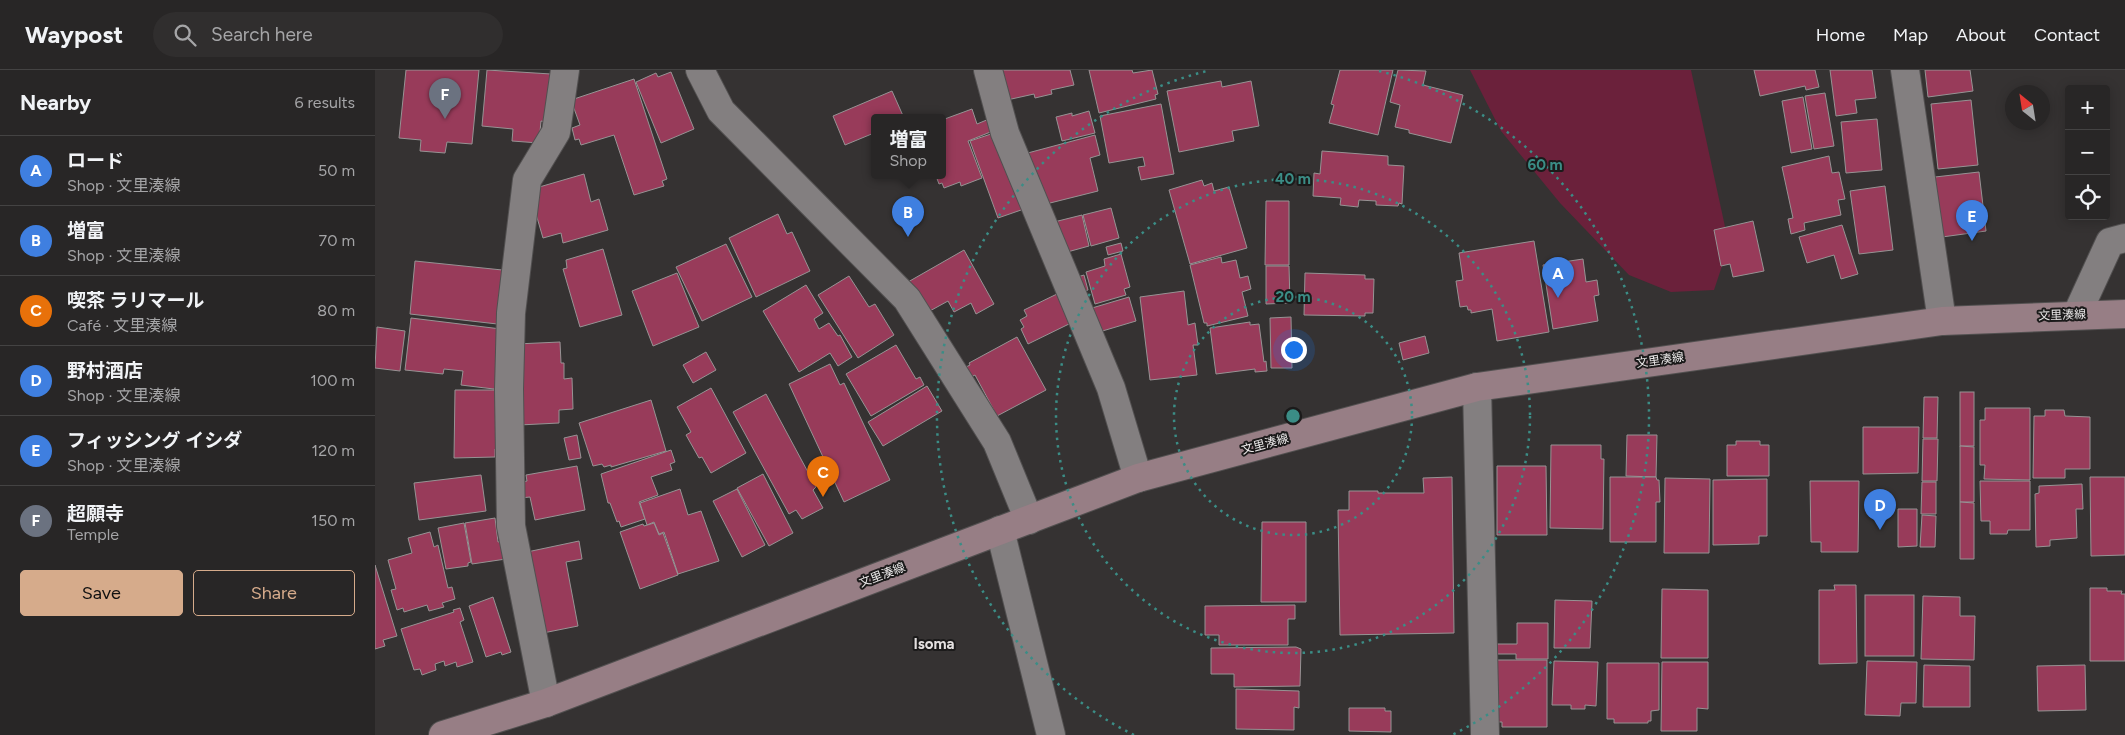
<!DOCTYPE html>
<html lang="en">
<head>
<meta charset="utf-8">
<style>
  body { margin:0; font-family:Figtree,"Noto Sans JP",sans-serif; background:#302e2e; color:#f1f3f6 }
  .controls { position:absolute; right:15px; top:15px; display:grid; overflow:hidden; border-radius:5px; box-shadow:0 2px 12px #0003 }
  .controls button { width:45px; height:45px; display:grid; place-items:center; padding:0; border:0; border-bottom:1px solid #444343; background:#282626; color:#f1f3f6; font:25px sans-serif }
  .compass { position:absolute; left:1630px; top:15px; width:45px; height:45px; border-radius:50%; background:#282626; box-shadow:0 2px 12px #0003; rotate:330deg }
  .you { position:absolute; left:918px; top:279px; width:18px; height:18px; margin:-12px; border:4px solid #fff; border-radius:50%; background:#1a73e8; box-shadow:0 0 0 8px #1a73e833 }
  .badge { display:grid; place-items:center; width:32px; height:32px; border-radius:50%; background:#d6ab8b; color:#fff; font-size:16px; font-weight:700 }
  .pin { position:absolute; translate:-50% -41px; filter:drop-shadow(0 1px 2px #0008) }
  .pin::after { content:''; position:absolute; top:26px; width:18px; height:15px; background:inherit; clip-path:polygon(0 0,100% 0,50% 100%) }
  .popup { position:absolute; left:496px; top:44px; width:75px; height:65px; box-sizing:border-box; display:grid; place-content:center; border-radius:5px; background:#282626; filter:drop-shadow(0 1px 4px #0005); font-size:16px; white-space:nowrap; color:#a5a5a7 }
  .popup b { font-size:19px; color:#f1f3f6 }
  .popup::after { content:''; position:absolute; left:50%; top:100%; margin-left:-10px; border:10px solid transparent; border-top-color:#282626 }
  .list { margin:0; padding:0; list-style:none }
  h2 { display:flex; justify-content:space-between; align-items:center; height:65px; margin:0; padding:0 20px; font-size:21px }
  h2 small { font-size:16px; font-weight:400; color:#a5a5a7 }
  .list li { display:grid; grid-template-columns:32px 1fr auto; gap:15px; align-items:center; box-sizing:border-box; height:70px; padding:0 20px; border-top:1px solid #444343 }
  .list b { display:block; font-size:19px; white-space:nowrap }
  .list p { margin:0; font-size:16px; white-space:nowrap; color:#a5a5a7 }
  .list em { font-size:16px; font-style:normal; color:#a5a5a7 }
  .actions { display:flex; gap:10px; padding:15px 20px }
  .actions a { flex:1; padding:11px 0; border:1px solid #d6ab8b; border-radius:5px; text-align:center; font-size:18px; color:#d6ab8b }
  .actions .main { background:#d6ab8b; color:#111 }
  .icon { flex:none; width:28px; height:28px; fill:none; stroke:currentColor; stroke-width:2; stroke-linecap:round; stroke-linejoin:round }
  .map { position:relative; flex:none; width:1750px; height:665px; overflow:hidden }
  header { display:flex; align-items:center; gap:30px; box-sizing:border-box; height:70px; padding:0 25px; background:#282626; border-bottom:1px solid #444343 }
  header strong { font-size:24px }
  nav { display:flex; gap:28px; margin-inline-start:auto; font-size:18px }
  .search { width:350px; height:45px; background:#302e2e; display:flex; align-items:center; gap:12px; box-sizing:border-box; padding:0 18px; border-radius:28px; color:#a5a5a7; font-size:19px }
  main { display:flex }
  aside { flex:1; background:#282626 }
  .map>svg:first-child { display:block }
  .green { fill:#6b213b }
  .building { fill:#983b5a; stroke:#979394 }
  .lines { fill:none; stroke-linecap:round; stroke-linejoin:round }
  .minor-casing { stroke:#525050; stroke-width:30 }
  .secondary-casing { stroke:#525050; stroke-width:30 }
  .minor { stroke:#837f80; stroke-width:28 }
  .secondary { stroke:#977e85; stroke-width:28 }
  .ring { fill:none; stroke:#3b8d86; stroke-width:2.5; stroke-dasharray:2.5 5 }
  .labels { text-anchor:middle; stroke-width:4; stroke-linejoin:round; paint-order:stroke }
  .street-label { font-size:12px; fill:#eae8e8; stroke:#1b1a1a }
  .quarter-label { font-size:15px; font-weight:bold; fill:#e4e0e0; stroke:#1b1a1a }
  .centre { fill:#3b8d86; stroke:#1b1a1a; stroke-width:2.5 }
  .ring-label { font-size:15px; text-anchor:middle; font-weight:bold; fill:#3b8d86; stroke:#1b1a1a; stroke-width:4; stroke-linejoin:round; paint-order:stroke }
</style>
</head>
<body>
<header>
<strong>Waypost</strong>
<div class="search"><svg class="icon" aria-label="search" viewBox="0 0 24 24"><circle cx="10" cy="10" r="6"/><path d="M15 15l6 6"/></svg>Search here</div>
<nav><a>Home</a><a>Map</a><a>About</a><a>Contact</a></nav>
</header>
<main>
<aside>
<h2>Nearby<small>6 results</small></h2>
<ul class="list">
<li><span class="badge" style="background:#3f7fe0">A</span><div><b>ロード</b><p>Shop · 文里湊線</p></div><em>50 m</em></li>
<li><span class="badge" style="background:#3f7fe0">B</span><div><b>増富</b><p>Shop · 文里湊線</p></div><em>70 m</em></li>
<li><span class="badge" style="background:#e8710a">C</span><div><b>喫茶 ラリマール</b><p>Café · 文里湊線</p></div><em>80 m</em></li>
<li><span class="badge" style="background:#3f7fe0">D</span><div><b>野村酒店</b><p>Shop · 文里湊線</p></div><em>100 m</em></li>
<li><span class="badge" style="background:#3f7fe0">E</span><div><b>フィッシング イシダ</b><p>Shop · 文里湊線</p></div><em>120 m</em></li>
<li><span class="badge" style="background:#6b7280">F</span><div><b>超願寺</b><p>Temple</p></div><em>150 m</em></li>
</ul>
<div class="actions"><a class="main">Save</a><a>Share</a></div>
</aside>
<div class="map">
<svg width="1750" height="665" viewBox="0 0 1750 665">
  <rect width="100%" height="100%" fill="#353232"/>
  <!-- green -->
  <polygon class="green" points="1095,0 1316,0 1354,175 1339,220 1296,222 1254,205 1185,133 1126,61"/>
  <!-- building -->
  <g class="building">
    <polygon points="31,0 104,0 97,74 72,72 70,83 45,81 46,70 24,68"/>
    <polygon points="112,0 176,4 171,52 166,51 164,73 137,71 138,59 107,56"/>
    <polygon points="624,0 695,0 699,15 676,20 677,24 660,28 659,24 632,30"/>
    <polygon points="714,0 757,0 758,3 777,0 783,24 780,25 781,29 724,43"/>
    <polygon points="965,0 1018,0 1003,65 954,53 959,35 956,34"/>
    <polygon points="1023,0 1051,1 1048,15 1088,25 1076,73 1034,63 1034,60 1020,57 1025,35 1015,32"/>
    <polygon points="1379,0 1440,0 1444,17 1431,20 1430,16 1385,26"/>
    <polygon points="1455,0 1497,0 1501,28 1480,30 1482,43 1461,46"/>
    <polygon points="1550,0 1595,0 1598,21 1553,27"/>
    <polygon points="296,2 319,59 286,73 261,12 281,3 283,7"/>
    <polygon points="259,9 292,109 287,111 289,116 259,125 239,65 206,75 204,69 200,70 197,58 205,55 196,30"/>
    <polygon points="846,11 847,17 876,11 884,56 857,61 859,71 804,82 792,21"/>
    <polygon points="517,21 529,48 499,48 499,63 470,75 458,46"/>
    <polygon points="1450,23 1459,76 1439,79 1430,26"/>
    <polygon points="1428,27 1437,79 1416,83 1407,31"/>
    <polygon points="1596,30 1603,95 1563,99 1556,34"/>
    <polygon points="786,34 799,104 766,110 763,97 770,96 768,87 734,93 725,46"/>
    <polygon points="597,39 602,54 614,49 618,61 593,71 607,108 586,116 585,112 569,118 567,113 564,114 561,106 567,106 567,50"/>
    <polygon points="714,41 720,63 687,71 681,47 697,43 697,46"/>
    <polygon points="1502,49 1507,100 1471,103 1466,52"/>
    <polygon points="622,62 649,139 623,148 595,71"/>
    <polygon points="720,65 725,85 715,88 723,121 663,136 649,84"/>
    <polygon points="947,81 1013,86 1013,95 1029,96 1027,134 1024,133 1023,136 1001,135 1001,131 984,130 983,137 965,135 966,128 938,126 939,103 945,104"/>
    <polygon points="1454,86 1457,103 1464,102 1470,129 1463,130 1466,145 1429,153 1430,160 1416,164 1413,149 1418,148 1407,97"/>
    <polygon points="1604,102 1611,161 1567,167 1560,107"/>
    <polygon points="209,104 216,132 224,129 233,160 188,173 186,163 168,168 154,120"/>
    <polygon points="827,110 829,116 837,113 839,121 854,117 872,178 815,194 794,120"/>
    <polygon points="1510,116 1518,180 1484,184 1475,121"/>
    <polygon points="891,131 914,131 914,195 890,195"/>
    <polygon points="736,138 744,168 716,176 708,145"/>
    <polygon points="403,144 412,164 417,162 435,201 381,227 354,168"/>
    <polygon points="707,145 714,176 685,184 675,153"/>
    <polygon points="1378,151 1389,201 1358,207 1355,194 1346,196 1339,160"/>
    <polygon points="1467,155 1483,204 1466,209 1459,185 1432,193 1424,167"/>
    <polygon points="1159,171 1174,262 1122,271 1117,239 1096,243 1096,240 1093,240 1092,236 1085,237 1081,211 1088,210 1084,183"/>
    <polygon points="746,173 748,181 733,185 731,177"/>
    <polygon points="351,174 377,227 327,251 301,197"/>
    <polygon points="228,179 247,245 205,257 188,199 192,198 191,190"/>
    <polygon points="589,180 619,234 601,244 596,233 579,242 573,231 553,242 533,212"/>
    <polygon points="746,184 755,217 749,219 751,225 720,234 711,202 730,196 729,189"/>
    <polygon points="846,187 847,193 861,190 865,208 873,206 876,219 867,222 873,246 832,256 832,253 829,253 815,195"/>
    <polygon points="1208,189 1211,212 1222,210 1224,225 1219,226 1223,251 1178,259 1168,195"/>
    <polygon points="40,191 137,201 131,255 35,244"/>
    <polygon points="891,196 914,196 915,233 891,234"/>
    <polygon points="302,203 324,257 278,276 257,221"/>
    <polygon points="930,203 990,205 990,209 999,209 998,243 990,243 990,246 929,245"/>
    <polygon points="709,205 713,220 703,223 699,208"/>
    <polygon points="474,206 494,237 500,234 519,265 483,288 443,225"/>
    <polygon points="431,215 448,243 439,249 444,259 454,253 463,266 465,265 477,287 463,296 455,283 424,302 388,241"/>
    <polygon points="809,221 813,255 820,253 823,275 818,275 822,305 775,310 765,227"/>
    <polygon points="682,224 696,253 653,274 646,259 649,257 645,250 652,246 649,240"/>
    <polygon points="754,227 761,251 724,262 717,238"/>
    <polygon points="916,247 917,298 896,298 895,248"/>
    <polygon points="36,248 126,259 127,320 86,315 88,301 69,299 68,304 30,300"/>
    <polygon points="875,252 875,255 884,254 889,292 891,291 892,301 880,302 880,299 841,304 835,258"/>
    <polygon points="2,257 30,261 25,301 0,298"/>
    <polygon points="1050,266 1054,283 1028,290 1024,273"/>
    <polygon points="642,267 671,320 622,346 600,305 594,308 589,298 595,295 594,293"/>
    <polygon points="185,272 186,293 189,293 189,309 197,308 198,339 184,340 184,353 144,355 141,274"/>
    <polygon points="521,275 541,309 545,307 549,315 496,346 471,304"/>
    <polygon points="331,282 341,300 318,313 308,295"/>
    <polygon points="455,294 465,315 469,313 515,410 469,432 414,314"/>
    <polygon points="552,316 567,341 508,376 493,352"/>
    <polygon points="336,318 371,383 336,403 327,387 324,388 311,365 316,362 302,337"/>
    <polygon points="80,320 129,320 128,378 120,379 120,387 79,388"/>
    <rect x="1585" y="322" width="14" height="54"/>
    <polygon points="391,324 441,417 438,420 448,438 427,449 421,440 414,444 358,342"/>
    <polygon points="1549,327 1563,327 1562,368 1548,368"/>
    <polygon points="276,330 291,381 236,397 236,395 229,397 227,394 218,396 204,353"/>
    <polygon points="1610,338 1655,338 1655,410 1609,409 1610,395 1605,395 1605,350 1610,350"/>
    <polygon points="1670,340 1689,340 1690,346 1715,347 1715,399 1690,399 1690,408 1658,408 1659,346 1670,346"/>
    <polygon points="1488,357 1544,357 1543,403 1488,404"/>
    <polygon points="202,365 206,388 194,390 189,368"/>
    <polygon points="1252,365 1282,365 1281,407 1251,406"/>
    <polygon points="1548,369 1563,369 1562,411 1547,411"/>
    <polygon points="1361,371 1385,371 1385,375 1394,375 1394,406 1352,406 1352,375 1361,375"/>
    <polygon points="1176,375 1226,375 1226,389 1229,389 1228,459 1175,458"/>
    <polygon points="1585,376 1599,377 1599,432 1585,432"/>
    <polygon points="296,380 300,392 295,394 297,400 276,407 283,425 264,432 270,449 246,457 244,451 242,452 235,433 233,433 226,404"/>
    <polygon points="202,396 210,440 160,450 155,427 145,428 143,413 152,411 151,405"/>
    <polygon points="1122,396 1171,396 1172,465 1122,465"/>
    <polygon points="388,404 418,463 394,476 362,418"/>
    <polygon points="106,405 111,441 44,450 39,413"/>
    <polygon points="1077,407 1079,563 965,565 963,440 974,440 974,421 1003,421 1003,423 1049,423 1048,408"/>
    <polygon points="1235,407 1281,407 1282,410 1284,410 1285,432 1281,432 1281,472 1235,472"/>
    <polygon points="1715,407 1750,407 1750,485 1716,486"/>
    <polygon points="1290,408 1335,409 1334,483 1289,483"/>
    <polygon points="1392,409 1392,466 1384,466 1384,474 1338,475 1338,410"/>
    <polygon points="1435,411 1484,411 1483,482 1446,482 1446,472 1436,472"/>
    <polygon points="1605,411 1655,411 1655,460 1633,460 1632,464 1615,464 1615,451 1606,451"/>
    <polygon points="1547,412 1561,412 1561,444 1546,444"/>
    <polygon points="1707,414 1708,439 1701,439 1702,468 1675,470 1675,476 1661,477 1660,424 1664,423 1664,416"/>
    <polygon points="305,419 313,445 326,441 344,491 303,504 289,462 284,464 279,452 272,455 265,433"/>
    <polygon points="362,419 390,475 367,487 338,431"/>
    <polygon points="1585,432 1599,433 1599,489 1585,489"/>
    <polygon points="1523,439 1542,439 1542,476 1523,477"/>
    <polygon points="1547,445 1561,446 1560,477 1545,477"/>
    <polygon points="120,448 123,472 129,471 131,489 97,494 90,453"/>
    <polygon points="887,452 931,452 931,532 886,532"/>
    <polygon points="89,453 96,492 93,493 93,496 71,499 63,458"/>
    <polygon points="279,453 284,465 288,463 303,505 265,519 245,462 268,454 269,456"/>
    <polygon points="55,462 59,477 63,475 73,518 77,517 80,529 67,533 69,537 54,541 52,535 29,542 28,538 22,540 16,520 21,519 13,490 37,483 33,468"/>
    <polygon points="204,471 207,489 191,492 203,556 168,563 152,482"/>
    <polygon points="0,495 22,566 8,570 10,576 0,579"/>
    <polygon points="1459,515 1481,515 1482,593 1444,594 1444,520 1460,520"/>
    <polygon points="1715,518 1732,518 1732,521 1747,521 1746,524 1750,524 1750,591 1715,591"/>
    <polygon points="1287,519 1333,520 1333,588 1286,588"/>
    <rect x="1490" y="525" width="49" height="61"/>
    <polygon points="1548,526 1585,527 1585,546 1600,546 1599,590 1546,589"/>
    <polygon points="118,527 136,582 127,585 126,582 111,587 94,536"/>
    <polygon points="1180,530 1217,531 1215,578 1179,578"/>
    <polygon points="920,535 920,549 913,549 913,575 844,575 844,565 830,565 830,536"/>
    <polygon points="85,538 89,550 85,552 98,592 82,597 81,592 70,596 69,591 60,594 61,600 47,605 45,599 39,600 26,559 79,542 78,540"/>
    <polygon points="1142,553 1173,553 1173,589 1141,589 1141,584 1121,584 1121,574 1142,574"/>
    <polygon points="921,577 926,579 925,616 859,617 859,604 836,604 836,578"/>
    <polygon points="1121,590 1172,590 1172,657 1127,657 1127,652 1121,652"/>
    <polygon points="1179,591 1223,592 1221,636 1210,635 1210,639 1196,639 1196,635 1177,635"/>
    <polygon points="1492,591 1542,592 1541,633 1526,633 1525,646 1490,645"/>
    <polygon points="1287,592 1333,592 1333,639 1322,638 1322,661 1286,661"/>
    <polygon points="1232,593 1284,593 1284,640 1276,641 1276,651 1273,651 1273,653 1239,653 1239,649 1232,649"/>
    <polygon points="1549,595 1595,596 1595,637 1548,637"/>
    <polygon points="1710,595 1711,640 1663,641 1662,596"/>
    <polygon points="861,619 924,621 924,638 919,637 919,660 861,659"/>
    <polygon points="974,638 1010,638 1010,641 1016,641 1016,662 974,661"/>
  </g>
  <g class="lines">
    <defs>
      <g id="minor">
        <polyline points="325,0 346,41 532,229 622,372 654,450"/>
        <polyline points="613,0 630,63 736,318 763,408"/>
        <polyline points="1530,0 1567,251"/>
        <polyline points="1702,244 1735,172 1750,168"/>
        <polyline points="1102,317 1110,665"/>
        <polyline points="625,460 676,665"/>
        <polyline points="171,633 136,456 134,319 136,243 152,110 181,62 190,0"/>
      </g>
      <polyline id="secondary" points="68,665 171,633 763,408 1102,317 1567,251 1750,244"/>
    </defs>
    <!-- minor casing -->
    <use href="#minor" class="minor-casing"/>
    <!-- secondary casing -->
    <use href="#secondary" class="secondary-casing"/>
    <!-- minor -->
    <use href="#minor" class="minor"/>
    <!-- secondary -->
    <use href="#secondary" class="secondary"/>
  </g>
  <!-- distance rings -->
  <g class="ring">
    <circle cx="918" cy="346" r="119"/>
    <circle cx="918" cy="346" r="237"/>
    <path d="M759 665A356 356 0 0 1 832 1M1004 1A356 356 0 0 1 1077 665"/>
  </g>
  <g class="labels">
    <!-- street labels -->
    <g class="street-label">
      <text transform="translate(1687 245) rotate(-2)" y="4">文里湊線</text>
      <text transform="translate(1285 290) rotate(-8)" y="4">文里湊線</text>
      <text transform="translate(890 374) rotate(-15)" y="4">文里湊線</text>
      <text transform="translate(507 505) rotate(-21)" y="4">文里湊線</text>
    </g>
    <!-- quarter labels -->
    <g class="quarter-label">
      <text x="559" y="579">Isoma</text>
    </g>
  </g>
  <circle cx="918" cy="346" r="8" class="centre"/>
  <g class="ring-label">
    <text x="1170" y="100">60 m</text>
    <text x="918" y="114">40 m</text>
    <text x="918" y="232">20 m</text>
  </g>
</svg>
<div class="controls">
<button>+</button>
<button>−</button>
<button><svg class="icon" aria-label="locate" viewBox="0 0 24 24"><circle cx="12" cy="12" r="6"/><path d="M12 2v4M12 18v4M2 12h4M18 12h4"/></svg></button>
</div>
<svg class="compass" viewBox="-18 -18 36 36"><path d="M0-13l5 13h-10z" fill="#e53935"/><path d="M0 13l5-13h-10z" fill="#a5a5a7"/></svg>
<div class="you"></div>
<div class="pin badge" style="left:1183px;top:228px;background:#3f7fe0">A</div>
<div class="pin badge" style="left:533px;top:167px;background:#3f7fe0">B</div>
<div class="popup"><b>増富</b>Shop</div>
<div class="pin badge" style="left:448px;top:427px;background:#e8710a">C</div>
<div class="pin badge" style="left:1505px;top:460px;background:#3f7fe0">D</div>
<div class="pin badge" style="left:1597px;top:171px;background:#3f7fe0">E</div>
<div class="pin badge" style="left:70px;top:49px;background:#6b7280">F</div>
</div>
</main>
</body>
</html>
